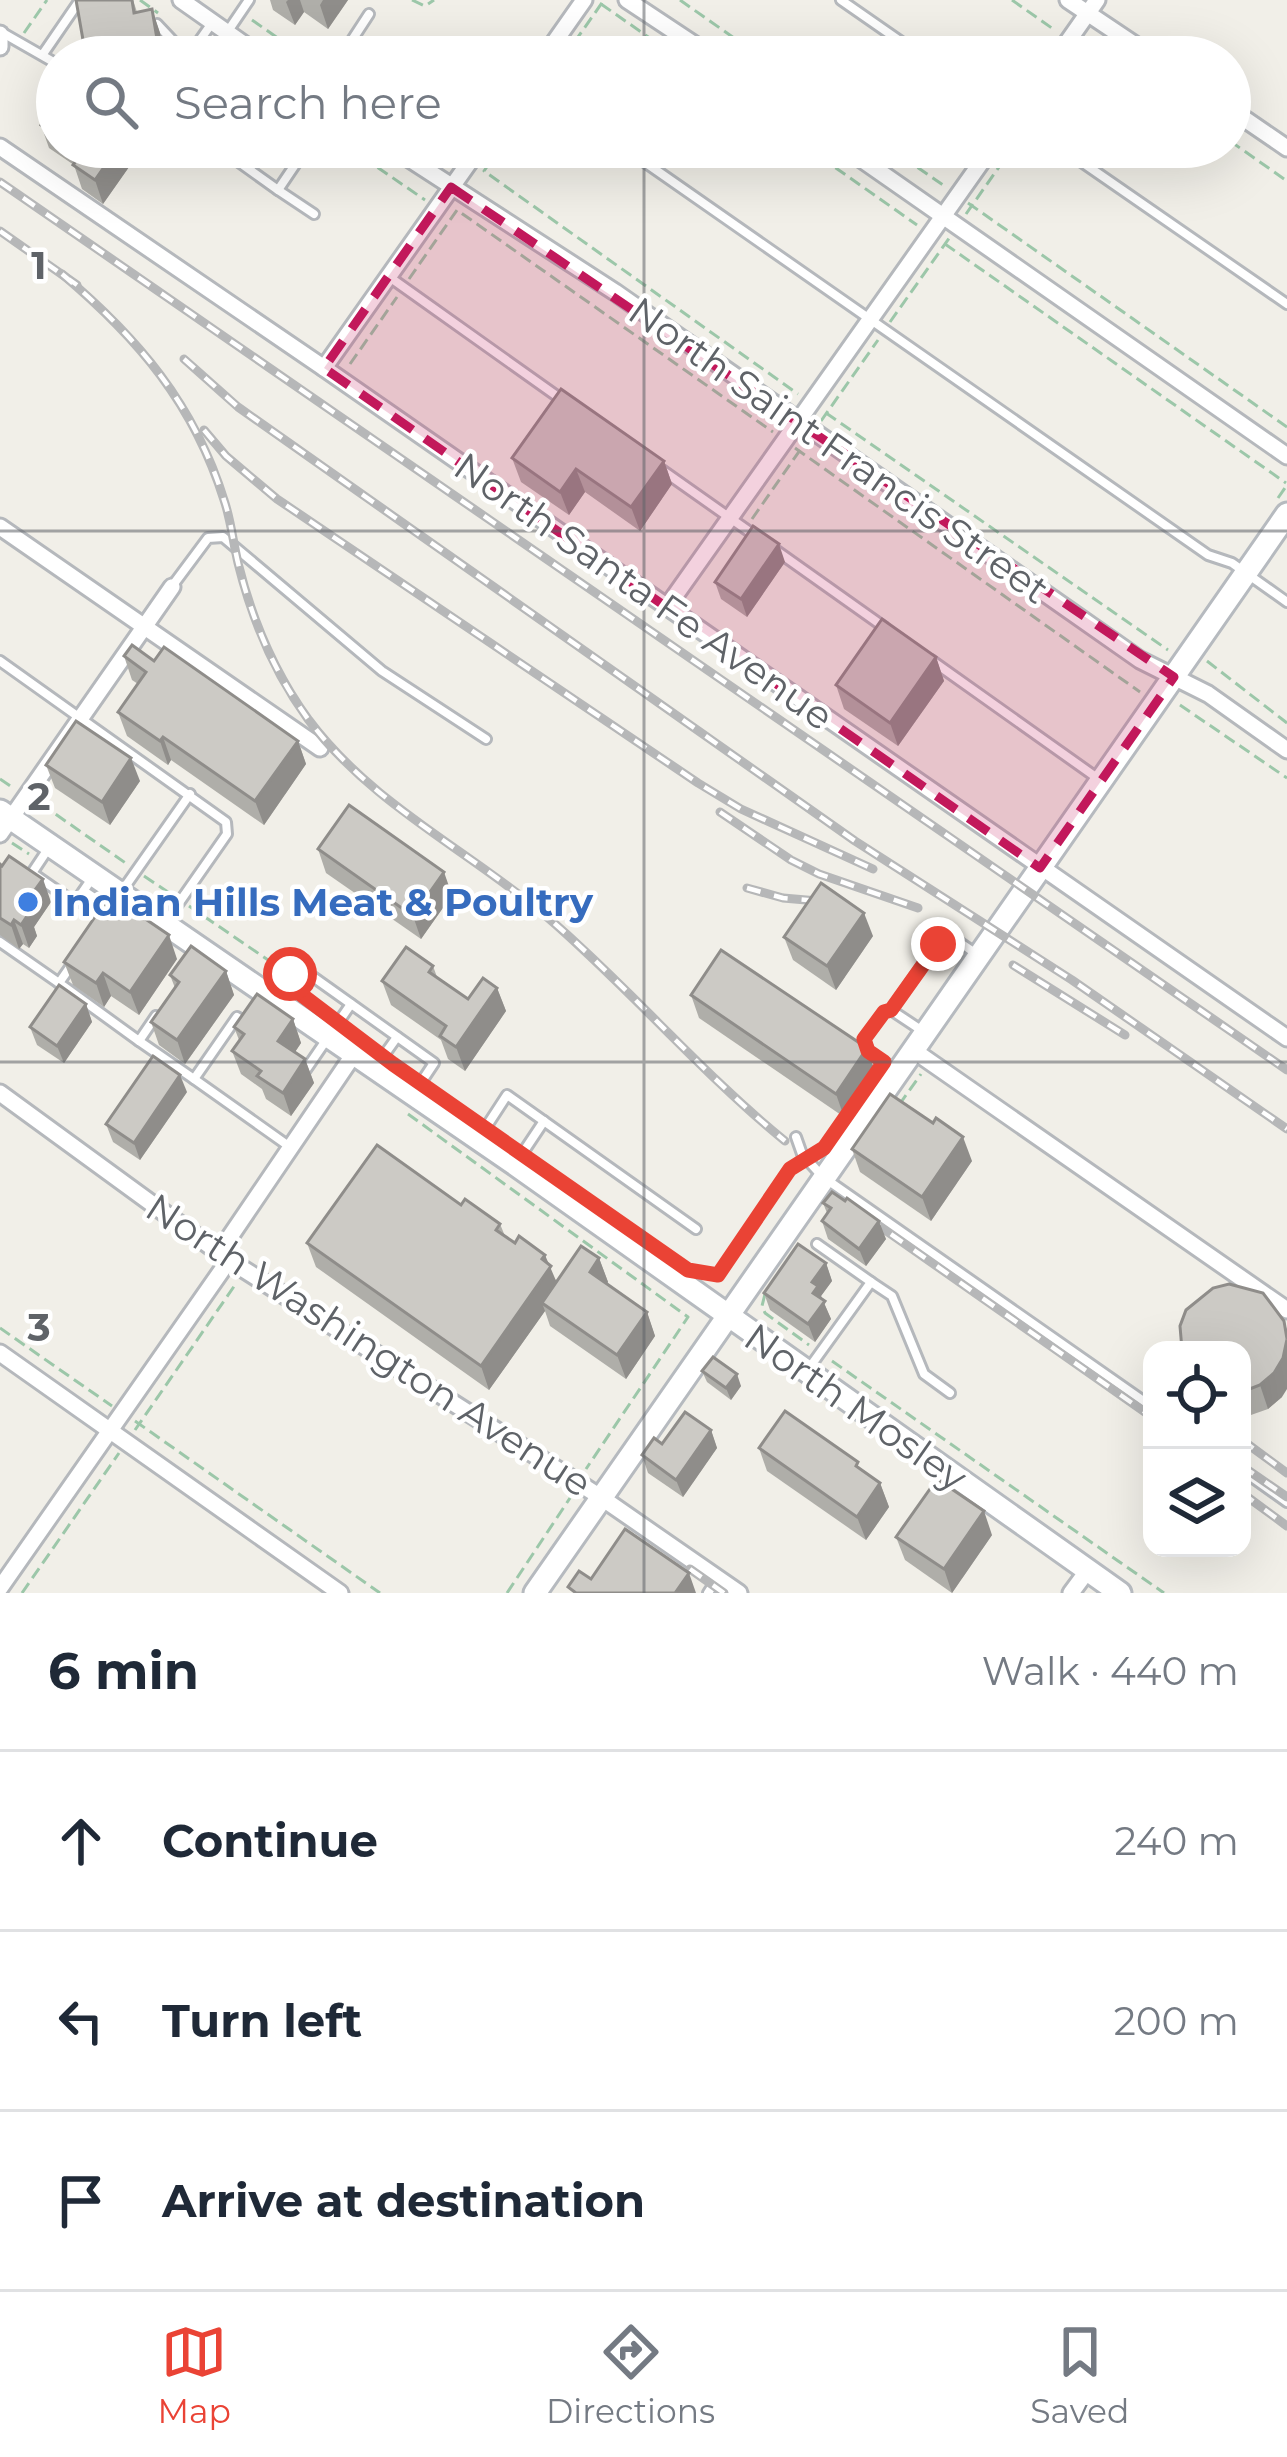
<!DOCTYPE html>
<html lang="en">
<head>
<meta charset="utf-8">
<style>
  body { margin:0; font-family:Montserrat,sans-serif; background:#f2f2f3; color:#1f2937 }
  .controls { position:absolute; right:36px; bottom:36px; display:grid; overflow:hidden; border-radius:24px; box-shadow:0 12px 48px #0002 }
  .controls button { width:108px; height:108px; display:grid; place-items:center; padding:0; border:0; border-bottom:3px solid #e0e1e3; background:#fff; color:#1f2937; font:60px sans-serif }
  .stop { position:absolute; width:36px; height:36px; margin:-27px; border:9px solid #ea4335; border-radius:50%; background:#fff }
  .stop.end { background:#ea4335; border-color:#fff; box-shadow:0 3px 12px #0008 }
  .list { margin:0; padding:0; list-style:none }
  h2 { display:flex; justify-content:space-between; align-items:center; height:156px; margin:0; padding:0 48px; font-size:51px }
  h2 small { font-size:39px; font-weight:400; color:#747a83 }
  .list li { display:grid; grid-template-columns:78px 1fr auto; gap:36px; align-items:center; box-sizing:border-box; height:180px; padding:0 48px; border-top:3px solid #e0e1e3 }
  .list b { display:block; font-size:45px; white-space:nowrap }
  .list em { font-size:39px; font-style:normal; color:#747a83 }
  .icon { flex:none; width:66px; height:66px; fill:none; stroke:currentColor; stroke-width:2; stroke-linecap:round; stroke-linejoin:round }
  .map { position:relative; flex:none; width:1287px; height:1593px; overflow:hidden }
  .search { position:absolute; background:#fff; box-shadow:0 12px 48px #0002; left:36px; right:36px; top:36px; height:132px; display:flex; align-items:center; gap:30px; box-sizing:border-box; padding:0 42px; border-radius:66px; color:#747a83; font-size:45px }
  .sheet { height:696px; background:#fff }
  nav { display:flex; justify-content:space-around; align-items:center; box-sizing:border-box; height:168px; border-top:3px solid #e0e1e3; background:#fff; font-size:33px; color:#747a83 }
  nav a { display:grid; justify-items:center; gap:6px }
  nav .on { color:#ea4335 }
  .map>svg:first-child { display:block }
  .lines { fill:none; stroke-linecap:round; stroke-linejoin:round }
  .lane-casing { stroke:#b5b8bc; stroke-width:14 }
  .street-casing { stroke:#b5b8bc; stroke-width:21 }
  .secondary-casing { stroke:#b6babf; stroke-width:27 }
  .path { stroke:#9cc7a9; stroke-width:3; stroke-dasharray:12 6; stroke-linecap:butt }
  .lane { stroke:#fff; stroke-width:8 }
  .street { stroke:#fff; stroke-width:15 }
  .secondary { stroke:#fff; stroke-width:21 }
  .rail-casing { stroke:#b6b7b8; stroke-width:9 }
  .rail { stroke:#fff; stroke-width:4.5; stroke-dasharray:14; stroke-linecap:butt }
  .wall { fill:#afaea9 }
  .shaded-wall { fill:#8f8d8a }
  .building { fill:#cccac5; stroke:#8f8d8a; stroke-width:3 }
  .route { stroke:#ea4335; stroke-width:15 }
  .marked { fill:#c2185b; fill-opacity:0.2; stroke:#c2185b; stroke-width:9; stroke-dasharray:24 15; stroke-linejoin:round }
  .grid { fill:none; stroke:#5f6368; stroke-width:3; stroke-opacity:0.55 }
  .shop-dot { fill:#3f7fe0; stroke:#fff; stroke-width:4.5 }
  .labels { text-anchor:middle; stroke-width:9; stroke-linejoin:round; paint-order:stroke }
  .street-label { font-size:39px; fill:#5f6368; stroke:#fff }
  .shop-label { font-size:39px; font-weight:bold; fill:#366cbe; stroke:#fff; text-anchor:start }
  .grid-label { font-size:39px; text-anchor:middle; font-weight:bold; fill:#5f6368; stroke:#fff; stroke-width:9; stroke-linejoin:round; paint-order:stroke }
</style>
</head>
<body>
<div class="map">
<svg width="1287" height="1593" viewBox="0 0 1287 1593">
  <rect width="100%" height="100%" fill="#f1efe8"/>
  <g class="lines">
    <defs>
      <g id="lane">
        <polyline points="841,0 923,57"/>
        <polyline points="157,24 188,57"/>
        <polyline points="228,31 249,0"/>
        <polyline points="1,32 57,64"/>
        <polyline points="43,54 80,0"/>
        <polyline points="188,57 212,23"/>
        <polyline points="341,57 369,14"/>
        <polyline points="218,147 278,190 307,147"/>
        <polyline points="623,147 1208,555 1232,563 1287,602"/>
        <polyline points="1060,147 1287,304"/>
        <polyline points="278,190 314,214"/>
        <polyline points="388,276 561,399"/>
        <polyline points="662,470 757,537"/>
        <polyline points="774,549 884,627"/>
        <polyline points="173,585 208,538 223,537 382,671 486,739"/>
        <polyline points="931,660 1100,780"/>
        <polyline points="0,661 226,822 227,834 167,920"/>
        <polyline points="50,846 32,873 75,903 93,877"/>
        <polyline points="84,891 111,909"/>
        <polyline points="122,891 190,794"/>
        <polyline points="0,942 59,983"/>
        <polyline points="73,963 59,983 139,1041 156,1016"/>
        <polyline points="288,1002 309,974 434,1063 414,1093"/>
        <polyline points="892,1009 938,943 956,940 975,953"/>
        <polyline points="139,1041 194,1079 237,1017 248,1024"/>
        <polyline points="377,1065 397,1037"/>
        <polyline points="305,1071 351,1004"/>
        <polyline points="897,1071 868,1051 864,1039 884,1012 891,1010 924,1032"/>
        <polyline points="194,1079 290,1147"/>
        <polyline points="796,1137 802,1154 823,1177 1152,1407"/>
        <polyline points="479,1138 507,1095 696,1229"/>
        <polyline points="516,1163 544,1121"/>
        <polyline points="871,1282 892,1296 924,1374 950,1393"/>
        <polyline points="807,1371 871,1282 817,1244"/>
        <polyline points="1242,1470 1287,1502"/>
        <polyline points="708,1593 717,1579"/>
      </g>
      <g id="street">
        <polyline points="181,0 262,57"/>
        <polyline points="627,0 713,57"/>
        <polyline points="1068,0 1153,57"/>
        <polyline points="0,34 0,47"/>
        <polyline points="544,57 584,0"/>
        <polyline points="1057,57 1097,0"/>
        <polyline points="1230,109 1287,148"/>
        <polyline points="0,147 324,368 1287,1038"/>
        <polyline points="391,147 615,292 1140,660 1208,694 1287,750"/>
        <polyline points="844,147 1287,456"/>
        <polyline points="324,368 480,147"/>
        <polyline points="0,527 320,748"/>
        <polyline points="667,607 992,147"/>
        <polyline points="0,834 172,587"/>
        <polyline points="913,1050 1287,1310"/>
        <polyline points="0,1093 229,1260 602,1498 739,1593"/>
        <polyline points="219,1253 354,1054"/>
        <polyline points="0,1353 340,1593"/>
        <polyline points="0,1588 229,1260"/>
        <polyline points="1071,1593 1088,1570"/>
      </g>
      <g id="secondary">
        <polyline points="0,811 516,1165 1120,1593"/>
        <polyline points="535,1593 1287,514"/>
      </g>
    </defs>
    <!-- lane casing -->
    <use href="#lane" class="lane-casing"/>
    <!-- street casing -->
    <use href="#street" class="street-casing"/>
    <!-- secondary casing -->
    <use href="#secondary" class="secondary-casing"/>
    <!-- path -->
    <g class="path">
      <polyline points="140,0 158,13"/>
      <polyline points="412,0 425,6 434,0"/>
      <polyline points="680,0 761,57"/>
      <polyline points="1012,0 1056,31"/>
      <polyline points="601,4 677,57"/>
      <polyline points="252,20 305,57"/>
      <polyline points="24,33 47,0"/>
      <polyline points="1087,41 1110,57"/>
      <polyline points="210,49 221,57"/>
      <polyline points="564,57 604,0"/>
      <polyline points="1230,141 1287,181"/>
      <polyline points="348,147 425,200"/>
      <polyline points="434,147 451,159"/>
      <polyline points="501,147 484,171 798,394"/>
      <polyline points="806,147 917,225"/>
      <polyline points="888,147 946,187"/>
      <polyline points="968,203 1287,427"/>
      <polyline points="966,214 1013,147"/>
      <polyline points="945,244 1286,483"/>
      <polyline points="409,279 457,210 773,432"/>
      <polyline points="890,322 950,237"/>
      <polyline points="350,364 397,297"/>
      <polyline points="826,413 1168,650"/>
      <polyline points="821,421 878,340"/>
      <polyline points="795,448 1140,692"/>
      <polyline points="1278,498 1287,485"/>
      <polyline points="752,519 805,443"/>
      <polyline points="1207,661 1287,723"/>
      <polyline points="1180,705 1287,778"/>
      <polyline points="0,779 12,787"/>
      <polyline points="41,804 127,864"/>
      <polyline points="12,843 29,854"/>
      <polyline points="144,876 171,894"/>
      <polyline points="189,906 290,975 290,981"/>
      <polyline points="899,1105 921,1074"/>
      <polyline points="408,1114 688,1317 586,1469"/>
      <polyline points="702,1273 717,1275 789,1169 797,1165"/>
      <polyline points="765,1294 762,1306 765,1313 809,1345"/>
      <polyline points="0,1328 112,1406"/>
      <polyline points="832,1361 1164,1593"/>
      <polyline points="135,1421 380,1593"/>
      <polyline points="135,1430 235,1285"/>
      <polyline points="22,1593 119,1453"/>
      <polyline points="507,1593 570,1498"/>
    </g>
    <!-- lane -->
    <use href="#lane" class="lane"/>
    <!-- street -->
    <use href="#street" class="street"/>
    <!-- secondary -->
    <use href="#secondary" class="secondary"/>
    <defs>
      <g id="rail">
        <polyline points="0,182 1287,1070"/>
        <polyline points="0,231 77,285"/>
        <path d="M62 274C138 338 194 404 224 500 231 520 233 542 238 563 252 620 274 672 308 719 371 804 468 850 546 916 630 988 700 1072 785 1141"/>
        <polyline points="184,359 238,407 855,841 1072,980 1287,1129"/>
        <polyline points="204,430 226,456 277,499 698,783 741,809 873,869"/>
        <polyline points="720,812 791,860 819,874 918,908"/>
        <polyline points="747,888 783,898 841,903"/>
        <polyline points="1013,965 1125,1035"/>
        <polyline points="868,1218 1152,1417"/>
        <polyline points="1242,1440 1287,1473"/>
        <polyline points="1242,1466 1287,1497"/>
        <polyline points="1242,1493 1287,1526"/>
        <polyline points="690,1569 724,1593"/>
      </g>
    </defs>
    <!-- rail casing -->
    <use href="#rail" class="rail-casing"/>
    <!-- rail -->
    <use href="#rail" class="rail"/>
  </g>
  <!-- wall -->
  <g class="wall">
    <polygon points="76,0 133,0 137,12 152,9 160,33 164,57 86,57"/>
    <polygon points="270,0 348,0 328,29 304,12 295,25 273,10"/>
    <polygon points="57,101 57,147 143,147 103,204 82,189 74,165 49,148 41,125"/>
    <polygon points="512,458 664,461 672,484 640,531 585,492 569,515 521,482"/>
    <polygon points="785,562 747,617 721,599 715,582"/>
    <polygon points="124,656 154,661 298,741 306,764 264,825 171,760 168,765 127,736 118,712 138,684 132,680"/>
    <polygon points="936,657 944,681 898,746 844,709 836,685"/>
    <polygon points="46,765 140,781 110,825 55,788"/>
    <polygon points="318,849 452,895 421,939 326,873"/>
    <polygon points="0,864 51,902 34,927 37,936 29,948 23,944 19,949 0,935"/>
    <polygon points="873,936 836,990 793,960 784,937"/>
    <polygon points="177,959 139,1015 111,996 104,1007 73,985 64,962"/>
    <polygon points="433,966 437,977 468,999 497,988 506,1011 465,1071 448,1059 441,1040 391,1005 382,981"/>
    <polygon points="226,971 234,995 185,1064 159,1045 151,1022 175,988 170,975"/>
    <polygon points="691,995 867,1048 875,1072 844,1117 699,1018"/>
    <polygon points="86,1004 92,1022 64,1063 37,1045 30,1027"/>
    <polygon points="293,1019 301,1043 295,1052 305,1059 314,1083 291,1116 266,1099 262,1089 241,1074 232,1051 239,1040 234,1027"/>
    <polygon points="187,1092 140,1160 113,1142 106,1124"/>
    <polygon points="852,1149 972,1161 931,1221 860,1172"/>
    <polygon points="823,1203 886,1239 866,1266 828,1239 822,1221 827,1213"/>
    <polygon points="461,1205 500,1224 505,1236 557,1281 599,1258 608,1282 606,1284 647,1312 655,1336 626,1379 550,1326 545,1311 489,1390 316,1267 307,1243"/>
    <polygon points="826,1263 832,1281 821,1296 831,1319 815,1342 770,1310 764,1293"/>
    <polygon points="1242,1350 1282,1397 1268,1409 1251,1415 1242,1415"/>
    <polygon points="702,1371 741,1386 731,1400 707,1382"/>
    <polygon points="711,1430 717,1448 683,1497 648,1473 642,1455 662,1444"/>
    <polygon points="759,1448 861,1470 880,1483 889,1507 866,1540 767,1471"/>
    <polygon points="992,1535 952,1593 905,1560 896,1537"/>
  </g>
  <!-- shaded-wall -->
  <g class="shaded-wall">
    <polygon points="288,0 300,0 304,12 295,25 286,2"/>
    <polygon points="323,0 348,0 328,29 320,5"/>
    <polygon points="152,9 160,33 164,57 162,57 158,45"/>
    <polygon points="118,147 143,147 103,204 95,180"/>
    <polygon points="664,461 672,484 640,531 631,507"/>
    <polygon points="576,469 585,492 569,515 560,492"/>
    <polygon points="779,544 785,562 747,617 741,599"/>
    <polygon points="936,657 944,681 898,746 890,723"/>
    <polygon points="163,737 171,760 168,765 160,741"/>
    <polygon points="298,741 306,764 264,825 255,801"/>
    <polygon points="131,758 140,781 110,825 102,802"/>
    <polygon points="444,872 452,895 421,939 413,916"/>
    <polygon points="43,879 51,902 34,927 37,936 29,948 21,925 22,908"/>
    <polygon points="864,913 873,936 836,990 827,966"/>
    <polygon points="14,920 23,944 19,949 11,925"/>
    <polygon points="169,935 177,959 139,1015 130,992"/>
    <polygon points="226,971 234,995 185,1064 177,1040"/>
    <polygon points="103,973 111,996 104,1007 96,983"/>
    <polygon points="497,988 506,1011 465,1071 456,1047"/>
    <polygon points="86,1004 92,1022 64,1063 57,1046"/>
    <polygon points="293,1019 301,1043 287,1064 278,1041"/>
    <polygon points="867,1048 875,1072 844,1117 836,1094"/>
    <polygon points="305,1059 314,1083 291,1116 283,1093"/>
    <polygon points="180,1075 187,1092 140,1160 134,1143"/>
    <polygon points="963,1137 972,1161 931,1221 922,1197"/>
    <polygon points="879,1221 886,1239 866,1266 859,1249"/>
    <polygon points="545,1255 560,1290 542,1303 545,1311 489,1390 481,1366"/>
    <polygon points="599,1258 608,1282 598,1296 590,1272"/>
    <polygon points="826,1263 832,1281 821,1296 831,1319 815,1342 808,1324 813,1293 812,1282"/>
    <polygon points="647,1312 655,1336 626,1379 617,1355"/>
    <polygon points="1284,1321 1287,1330 1287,1389 1282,1397 1268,1409 1260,1385"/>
    <polygon points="737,1374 741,1386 731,1400 726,1388"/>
    <polygon points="711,1430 717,1448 683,1497 676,1480"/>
    <polygon points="880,1483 889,1507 866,1540 857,1517"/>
    <polygon points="984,1511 992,1535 952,1593 944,1569"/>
    <polygon points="689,1573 696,1593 675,1593"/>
  </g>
  <!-- building -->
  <g class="building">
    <polygon points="76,0 132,0 134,13 152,9 158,45 86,57"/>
    <polygon points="57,101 57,136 41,125"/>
    <polygon points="73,147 118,147 95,180 73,165 82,153"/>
    <polygon points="561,389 664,461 631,507 576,469 560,492 512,458"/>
    <polygon points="753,526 779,544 741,599 715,582"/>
    <polygon points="882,619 936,657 890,723 836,685"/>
    <polygon points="132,645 154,661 164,647 298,741 255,801 163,737 160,741 118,712 146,672 124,656"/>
    <polygon points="76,721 131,758 102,802 46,765"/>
    <polygon points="349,805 444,872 413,916 318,849"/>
    <polygon points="9,856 43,879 22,908 29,913 21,925 14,920 11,925 0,918 0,864 2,866"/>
    <polygon points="821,883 864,913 827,966 784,937"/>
    <polygon points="110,895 169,935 130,992 103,973 96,983 64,962"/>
    <polygon points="191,946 226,971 177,1040 151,1022 179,982 170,975"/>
    <polygon points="406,947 433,966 429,972 468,999 483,978 497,988 456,1047 440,1036 446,1026 382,981"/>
    <polygon points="721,950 867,1048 836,1094 691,995"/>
    <polygon points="59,985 86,1004 57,1046 30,1027"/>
    <polygon points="257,994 293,1019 278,1041 305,1059 283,1093 257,1076 261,1071 232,1051 244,1034 234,1027"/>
    <polygon points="153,1056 180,1075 134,1143 106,1124"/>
    <polygon points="890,1094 933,1123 936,1118 963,1137 922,1197 852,1149"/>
    <polygon points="377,1145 461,1205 465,1199 500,1224 496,1230 515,1243 519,1236 545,1255 542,1259 551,1266 481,1366 307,1243"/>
    <polygon points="832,1192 845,1201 847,1198 879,1221 859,1249 822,1221 831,1208 823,1203"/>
    <polygon points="798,1244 826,1263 812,1282 818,1286 813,1293 825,1301 808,1324 764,1293"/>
    <polygon points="581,1246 599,1258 590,1272 647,1312 617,1355 542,1303"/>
    <polygon points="1229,1284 1263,1293 1284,1321 1287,1339 1283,1358 1274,1373 1260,1385 1242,1392 1242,1350 1182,1350 1180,1326 1186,1310 1213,1288"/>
    <polygon points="713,1357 737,1374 726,1388 702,1371"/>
    <polygon points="785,1411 858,1462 856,1466 880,1483 857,1517 759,1448"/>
    <polygon points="685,1412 711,1430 676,1480 642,1455 654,1438 662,1444"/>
    <polygon points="937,1479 984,1511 944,1569 896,1537"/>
    <polygon points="625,1529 689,1573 675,1593 576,1593 568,1587 579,1571 591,1579"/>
  </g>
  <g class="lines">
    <!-- route -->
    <polyline class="route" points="290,974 290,986 393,1064 688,1270 718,1275 790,1169 824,1148 884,1062 868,1051 864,1039 884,1012 891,1010 938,944"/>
  </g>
  <!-- marked area -->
  <path class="marked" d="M451 187 1174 677 1040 868 324 368Z"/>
  <!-- grid -->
  <path class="grid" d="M644 0V57M644 147V1593M0 531H1287M0 1062H1287"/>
  <!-- markers -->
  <circle class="shop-dot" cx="28" cy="902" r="12"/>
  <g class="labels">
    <!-- street labels -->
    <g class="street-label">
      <text transform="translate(839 450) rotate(35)" y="14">North Saint Francis Street</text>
      <text transform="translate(644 591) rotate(35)" y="14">North Santa Fe Avenue</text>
      <text transform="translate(369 1345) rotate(33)" y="14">North Washington Avenue</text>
      <text transform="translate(856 1407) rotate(35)" y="14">North Mosley</text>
    </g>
    <!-- shop labels -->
    <g class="shop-label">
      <text x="52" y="916">Indian Hills Meat &amp; Poultry</text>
    </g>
  </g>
  <g class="grid-label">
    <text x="39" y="279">1</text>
    <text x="39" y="810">2</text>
    <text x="39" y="1341">3</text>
  </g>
</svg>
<div class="controls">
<button><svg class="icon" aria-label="locate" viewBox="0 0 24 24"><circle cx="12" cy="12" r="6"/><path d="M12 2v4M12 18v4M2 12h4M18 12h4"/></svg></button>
<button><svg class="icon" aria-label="layers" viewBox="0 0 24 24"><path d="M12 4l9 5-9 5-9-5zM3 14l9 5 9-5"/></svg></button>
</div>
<div class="stop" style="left:290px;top:974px"></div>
<div class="stop end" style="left:938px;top:944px"></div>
<div class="search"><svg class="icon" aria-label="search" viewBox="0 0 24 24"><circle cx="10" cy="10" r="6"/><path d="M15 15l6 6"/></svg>Search here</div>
</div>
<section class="sheet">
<h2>6 min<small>Walk · 440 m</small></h2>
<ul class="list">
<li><svg class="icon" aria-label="ahead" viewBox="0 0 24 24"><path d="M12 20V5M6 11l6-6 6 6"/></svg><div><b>Continue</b></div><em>240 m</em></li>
<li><svg class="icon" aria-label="left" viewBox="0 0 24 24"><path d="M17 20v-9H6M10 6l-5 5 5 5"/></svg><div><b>Turn left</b></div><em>200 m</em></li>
<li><svg class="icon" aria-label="arrive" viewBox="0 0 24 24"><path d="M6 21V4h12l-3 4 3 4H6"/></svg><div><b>Arrive at destination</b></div></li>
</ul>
</section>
<nav>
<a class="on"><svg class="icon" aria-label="map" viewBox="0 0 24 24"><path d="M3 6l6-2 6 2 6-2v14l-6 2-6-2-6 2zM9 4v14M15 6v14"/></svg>Map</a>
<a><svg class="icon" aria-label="directions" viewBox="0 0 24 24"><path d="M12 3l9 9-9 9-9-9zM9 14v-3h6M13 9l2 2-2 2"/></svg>Directions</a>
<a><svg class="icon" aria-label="saved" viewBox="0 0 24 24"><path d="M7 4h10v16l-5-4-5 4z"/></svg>Saved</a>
</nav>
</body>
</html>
